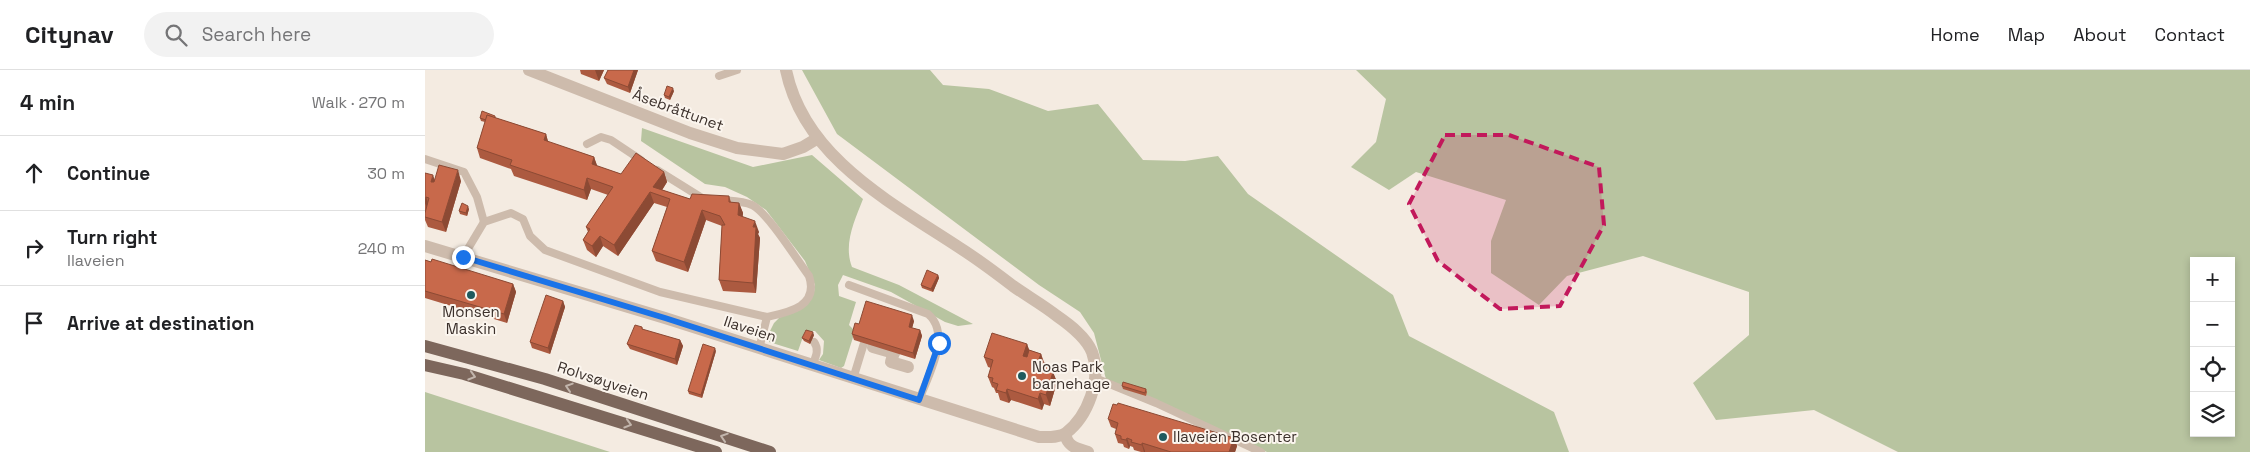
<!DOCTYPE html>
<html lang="en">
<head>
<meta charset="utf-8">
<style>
  body { margin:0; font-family:"Space Grotesk",sans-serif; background:#f2f2f2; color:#202124 }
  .controls { position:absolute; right:15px; bottom:15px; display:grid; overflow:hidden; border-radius:0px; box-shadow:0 2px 8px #0003 }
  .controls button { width:45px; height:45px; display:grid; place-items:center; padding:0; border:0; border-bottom:1px solid #e0e0e0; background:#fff; color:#202124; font:25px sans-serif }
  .stop { position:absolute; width:15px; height:15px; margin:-11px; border:4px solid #1a73e8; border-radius:50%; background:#fff }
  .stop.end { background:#1a73e8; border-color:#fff; box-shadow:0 1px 5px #0008 }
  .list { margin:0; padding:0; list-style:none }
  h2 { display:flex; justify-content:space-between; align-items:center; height:65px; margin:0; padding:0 20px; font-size:21px }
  h2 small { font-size:16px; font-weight:400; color:#757577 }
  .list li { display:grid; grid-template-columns:32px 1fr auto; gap:15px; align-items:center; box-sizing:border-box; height:75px; padding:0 20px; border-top:1px solid #e0e0e0 }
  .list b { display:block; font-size:19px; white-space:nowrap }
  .list p { margin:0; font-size:16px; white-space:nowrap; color:#757577 }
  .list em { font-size:16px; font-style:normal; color:#757577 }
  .icon { flex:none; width:28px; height:28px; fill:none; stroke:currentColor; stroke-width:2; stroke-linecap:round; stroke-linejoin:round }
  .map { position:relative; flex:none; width:1825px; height:382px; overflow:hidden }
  header { display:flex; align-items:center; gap:30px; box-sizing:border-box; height:70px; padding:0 25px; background:#fff; border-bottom:1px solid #e0e0e0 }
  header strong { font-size:24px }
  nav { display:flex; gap:28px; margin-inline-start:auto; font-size:18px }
  .search { width:350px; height:45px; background:#f2f2f2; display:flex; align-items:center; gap:12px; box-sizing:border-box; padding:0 18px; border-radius:28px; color:#757577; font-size:19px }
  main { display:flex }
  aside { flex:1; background:#fff }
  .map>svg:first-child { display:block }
  .green { fill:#b8c4a0; fill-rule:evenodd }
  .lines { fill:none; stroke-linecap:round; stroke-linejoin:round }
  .lane { stroke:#cdbbac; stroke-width:8 }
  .street { stroke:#cdbbac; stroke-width:12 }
  .primary { stroke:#7d675c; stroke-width:12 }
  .wall { fill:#ac5a40 }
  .shaded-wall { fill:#8c4a34 }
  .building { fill:#c8694b; stroke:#8c4a34 }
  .oneway { stroke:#c2b5ac }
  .route { stroke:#1a73e8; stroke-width:6 }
  .marked { fill:#c2185b; fill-opacity:0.2; stroke:#c2185b; stroke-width:4; stroke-dasharray:10 6; stroke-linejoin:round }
  .poi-dot { fill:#1f5a5e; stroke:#fbf5ee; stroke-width:2 }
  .labels { text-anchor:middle; stroke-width:4; stroke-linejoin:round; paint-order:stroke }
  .street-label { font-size:15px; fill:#3b302b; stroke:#fbf5ee }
  .poi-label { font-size:15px; fill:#3b302b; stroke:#fbf5ee; text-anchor:start }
</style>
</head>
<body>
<header>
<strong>Citynav</strong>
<div class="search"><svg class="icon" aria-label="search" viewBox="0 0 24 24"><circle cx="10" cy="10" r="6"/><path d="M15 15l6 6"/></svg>Search here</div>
<nav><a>Home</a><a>Map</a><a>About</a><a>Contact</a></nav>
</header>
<main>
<aside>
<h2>4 min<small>Walk · 270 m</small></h2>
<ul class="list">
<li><svg class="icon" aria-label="ahead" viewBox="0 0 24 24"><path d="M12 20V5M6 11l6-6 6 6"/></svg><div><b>Continue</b></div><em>30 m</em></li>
<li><svg class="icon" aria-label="right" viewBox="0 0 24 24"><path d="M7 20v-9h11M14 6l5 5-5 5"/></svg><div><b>Turn right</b><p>Ilaveien</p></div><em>240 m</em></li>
<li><svg class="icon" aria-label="arrive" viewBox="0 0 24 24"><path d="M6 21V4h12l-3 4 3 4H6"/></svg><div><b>Arrive at destination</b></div></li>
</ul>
</aside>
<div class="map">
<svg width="1825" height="382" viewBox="0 0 1825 382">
  <rect width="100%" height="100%" fill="#f4ebe1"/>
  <!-- green -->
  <g class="green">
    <polygon points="377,0 505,0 518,15 564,19 623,41 673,34 718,90 760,91 793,86 823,124 968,225 984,266 1129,342 1144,382 842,382 683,317 669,263 655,242 614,215 412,64"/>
    <path d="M931 0H1825V382H1473L1389 340 1291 350 1268 313 1324 265V222L1218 186 1142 206 1114 235 1066 203V171L1081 130 991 102 964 120 926 97 951 72 961 29ZM1769 191H1806V363H1769Z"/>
    <path d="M217 58 328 97 387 85 438 129C430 150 418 174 427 197L474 215 548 254 533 256 520 252 466 222 418 205 413 215 414 226 431 232 424 255 430 261 419 296 416 298 394 290 398 284 399 271 390 261H380L373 281 344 272 345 261 349 253 354 248 385 231 389 222 390 215 380 191 341 140 322 127 300 117 280 114 216 71Z"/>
    <polygon points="0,322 185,382 0,382"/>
  </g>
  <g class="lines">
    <!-- lane -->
    <g class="lane">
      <polyline points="294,6 312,0"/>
      <polyline points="162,74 176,67 186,70 216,90"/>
      <polyline points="0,89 39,102 52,127 59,152"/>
      <polyline points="232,100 277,128"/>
      <path d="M296 130C306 131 318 131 327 135 343 143 372 190 384 206 394 236 365 242 342 247L334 279"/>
      <polyline points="38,187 59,152 86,143 98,149 105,166 120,180 235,222 342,247"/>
      <path d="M424 215 503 244C527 264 503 306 494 330"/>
      <path d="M387 296C390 288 395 280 389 272"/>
      <polyline points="670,308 731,333 836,382"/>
      <polyline points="428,309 439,273"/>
    </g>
    <!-- street -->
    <g class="street">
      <polyline points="104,0 265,63 312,78 358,84 378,77 393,68"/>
      <path d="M0 176 240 248 614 367C623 367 633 368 641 363 663 346 677 309 667 282 661 267 645 255 632 246 618 235 602 226 588 216 571 203 554 190 535 178 467 133 379 88 361 0"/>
      <polyline points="448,277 469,283"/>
      <polyline points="469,282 466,292 483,297"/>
      <path d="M640 364C643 377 651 378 663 382"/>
    </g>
    <!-- primary -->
    <g class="primary">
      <polyline points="0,276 120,309 345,382"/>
      <polyline points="0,295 39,304 291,382"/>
    </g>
  </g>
  <!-- wall -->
  <g class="wall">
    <polygon points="155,0 179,0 174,11 156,4"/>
    <polygon points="183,0 213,0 205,23 182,14 179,8"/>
    <polygon points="249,21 245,30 240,28 239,25"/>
    <polygon points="55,48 71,48 121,64 123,72 169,87 172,96 196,104 239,102 242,112 237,120 265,129 304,126 306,132 314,133 318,143 317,147 334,162 333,164 335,168 331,223 298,221 294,210 297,156 281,150 263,202 231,191 227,181 242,137 229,133 193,186 178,176 171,187 162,180 158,170 163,162 161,157 183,125 166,119 162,130 89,106 86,99 55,88 52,78 60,52 56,51"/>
    <polygon points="0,103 10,110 36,111 21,162 3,157 0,150"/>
    <polygon points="44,139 42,146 35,144 34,141"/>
    <polygon points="0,190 88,214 91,222 82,253 0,228"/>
    <polygon points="513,205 514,208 508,222 497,218 496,215"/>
    <polygon points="138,231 140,237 125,284 107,278 105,272"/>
    <polygon points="489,251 487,258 495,260 497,266 490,289 429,270 427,264 434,254"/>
    <polygon points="217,257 218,260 255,270 258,276 252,295 205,279 202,274"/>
    <polygon points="389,265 385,274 379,271 377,268"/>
    <polygon points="602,274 604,280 616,284 619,292 624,294 632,312 625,336 619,334 617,340 586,330 584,333 575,330 573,323 571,323 569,318 567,317 563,307 566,298 563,297 559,287"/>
    <polygon points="291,281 277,328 264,324 263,321"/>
    <polygon points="697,316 721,319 722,322 721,326 698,319"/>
    <polygon points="683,349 809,368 812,376 810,382 716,382 709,380 708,377 705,376 704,379 699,377 698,374 693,373 690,364 691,359 686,357"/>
  </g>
  <!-- shaded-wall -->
  <g class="shaded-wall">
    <polygon points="170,0 179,0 174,11"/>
    <polygon points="209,0 213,0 205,23 203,17"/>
    <polygon points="248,18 249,21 245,30 244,27"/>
    <polygon points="121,64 124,75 119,70"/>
    <polygon points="169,87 173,98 167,94"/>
    <polygon points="33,100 36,111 21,162 17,152"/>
    <polygon points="239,102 242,112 234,125 228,117"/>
    <polygon points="8,105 12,116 6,112"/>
    <polygon points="162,108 166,119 162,130 159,120"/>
    <polygon points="225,122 229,133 193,186 189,175"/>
    <polygon points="1,127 5,138 4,143 0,133"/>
    <polygon points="314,133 318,143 317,156 313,145"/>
    <polygon points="43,136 44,139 42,146 41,143"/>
    <polygon points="277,140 281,150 263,202 259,192"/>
    <polygon points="330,151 334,162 333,164 335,168 331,223 328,213 328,157"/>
    <polygon points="175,166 178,176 171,187 167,176"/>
    <polygon points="513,205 514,208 508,222 506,219"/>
    <polygon points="88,214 91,222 82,253 79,244"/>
    <polygon points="138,231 140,237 125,284 123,278"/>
    <polygon points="487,245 489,251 486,262 484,257"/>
    <polygon points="495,260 497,266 490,289 488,283"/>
    <polygon points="388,262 389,265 385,274 384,271"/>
    <polygon points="255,270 258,276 252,295 250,289"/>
    <polygon points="602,274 606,285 602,297 598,286"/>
    <polygon points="290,278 291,281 277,328 276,325"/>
    <polygon points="616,284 619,294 613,291"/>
    <polygon points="624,294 628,304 628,302 632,312 625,336 621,325 622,300"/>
    <polygon points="582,319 586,330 584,333 581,323"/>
    <polygon points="615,323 619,334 617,340 613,329"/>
    <polygon points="702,368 705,376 704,379 701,370"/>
    <polygon points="809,368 812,376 810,382 804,382"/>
    <polygon points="717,373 720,381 720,382 719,382 717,375"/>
  </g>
  <!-- building -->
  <g class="building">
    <polygon points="183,0 209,0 203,17 179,8"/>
    <polygon points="242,16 248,18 244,27 239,25"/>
    <polygon points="57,41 70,46 70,48 62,45 61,50 55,48"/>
    <polygon points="62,45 121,64 119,70 169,87 167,94 196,104 211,83 239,102 228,117 265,129 267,124 304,126 304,132 314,133 313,145 330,151 328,157 331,157 328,213 294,210 297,155 300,155 295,146 277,140 259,192 227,181 245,129 225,122 189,175 175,166 167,176 158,170 165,159 161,157 188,117 162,108 159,120 85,95 87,90 52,78"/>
    <polygon points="14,95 33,100 17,152 0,147 0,143 4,128 1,127 0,132 0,103 8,105 6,112 9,112"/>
    <polygon points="37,133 43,136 41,143 34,141"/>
    <polygon points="7,189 88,214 79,244 0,221 0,190 6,192"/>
    <polygon points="502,200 513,205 506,219 496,215"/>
    <polygon points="121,225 138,231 123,278 105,272"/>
    <polygon points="441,231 487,245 484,257 495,260 488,283 427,264 430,253 434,254"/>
    <polygon points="210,255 217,257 217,259 255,270 250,289 202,274"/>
    <polygon points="381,260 388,262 384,271 377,268"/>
    <polygon points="567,263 602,274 598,286 602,287 604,280 616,284 613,291 624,294 622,300 628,302 621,325 615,323 613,329 582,319 581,323 571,320 573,314 567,312 568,308 563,307 568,290 559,287"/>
    <polygon points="278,274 290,278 276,325 263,321"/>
    <polygon points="698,312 721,319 720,323 697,316"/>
    <polygon points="693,333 809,368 804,382 746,382 717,373 717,375 706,372 707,370 702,368 701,370 696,369 696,366 690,364 693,353 683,349 688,334 692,335"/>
  </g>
  <!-- one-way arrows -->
  <defs><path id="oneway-chevron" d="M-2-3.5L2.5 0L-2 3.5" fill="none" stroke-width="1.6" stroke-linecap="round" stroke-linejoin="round" transform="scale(1.25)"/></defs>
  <g class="oneway">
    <use href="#oneway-chevron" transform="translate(47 306) rotate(17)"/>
    <use href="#oneway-chevron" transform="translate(144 317) rotate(-162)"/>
    <use href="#oneway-chevron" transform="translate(203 354) rotate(17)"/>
    <use href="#oneway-chevron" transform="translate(299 367) rotate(-162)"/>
  </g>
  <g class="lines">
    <!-- route -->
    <polyline class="route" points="38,187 240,248 494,330 514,273"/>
  </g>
  <!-- marked area -->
  <path class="marked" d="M1020 65H1084L1174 97 1179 155 1135 236 1075 239 1013 191 984 134Z"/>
  <!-- markers -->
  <g class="poi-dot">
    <circle cx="46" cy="225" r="5"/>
    <circle cx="597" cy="306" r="5"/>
    <circle cx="738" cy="367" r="5"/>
  </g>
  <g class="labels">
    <!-- street labels -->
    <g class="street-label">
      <text transform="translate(253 40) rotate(20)" y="5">Åsebråttunet</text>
      <text transform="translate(325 259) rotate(18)" y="5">Ilaveien</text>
      <text transform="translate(178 311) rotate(18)" y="5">Rolvsøyveien</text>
    </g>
    <!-- poi labels -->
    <g class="poi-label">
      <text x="46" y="247" text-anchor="middle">Monsen<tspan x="46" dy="17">Maskin</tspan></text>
      <text x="607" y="302">Noas Park<tspan x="607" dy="17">barnehage</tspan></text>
      <text x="748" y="372">Ilaveien Bosenter</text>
    </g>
  </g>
</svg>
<div class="controls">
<button>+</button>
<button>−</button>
<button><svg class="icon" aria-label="locate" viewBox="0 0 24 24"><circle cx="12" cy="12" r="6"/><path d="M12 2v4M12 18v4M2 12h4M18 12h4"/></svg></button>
<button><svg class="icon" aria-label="layers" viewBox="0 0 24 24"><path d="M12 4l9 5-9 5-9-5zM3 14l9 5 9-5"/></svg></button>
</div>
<div class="stop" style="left:514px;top:273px"></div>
<div class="stop end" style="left:38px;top:187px"></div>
</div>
</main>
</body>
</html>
